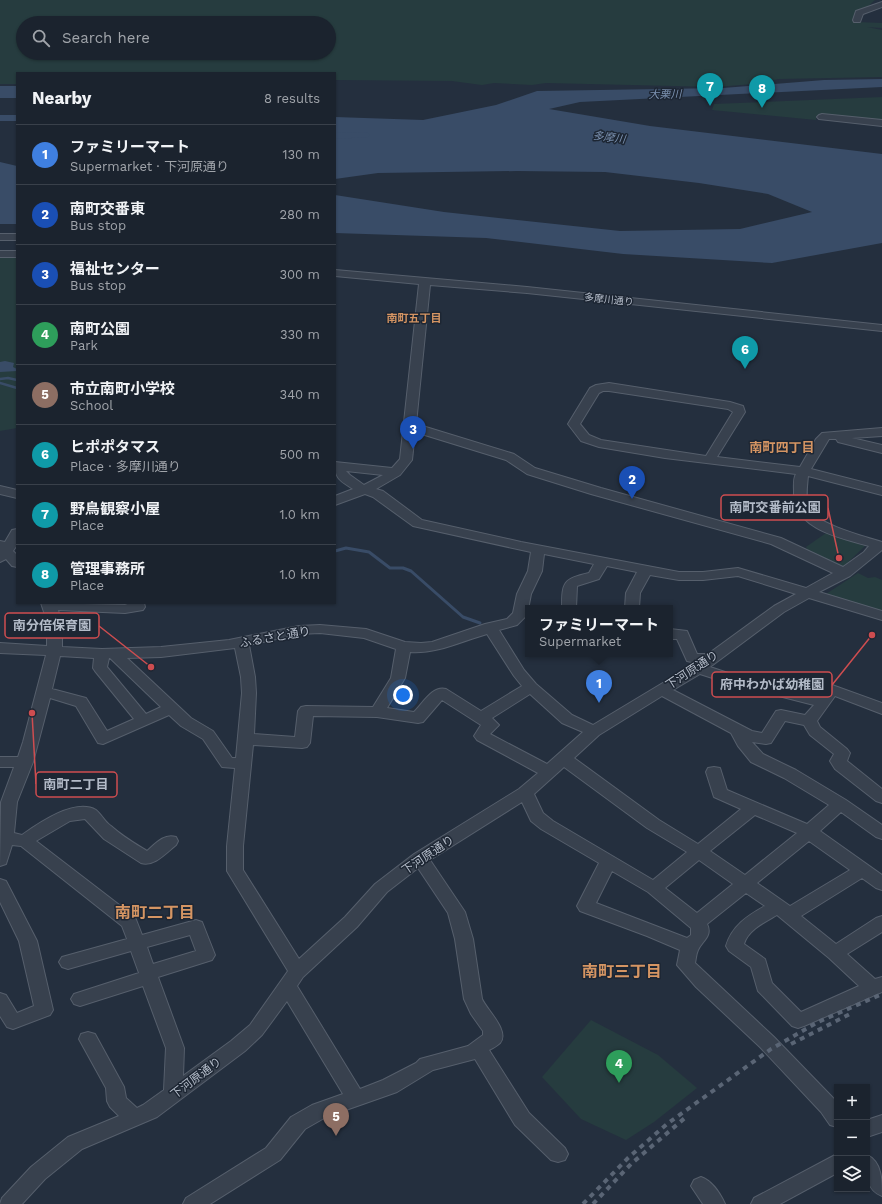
<!DOCTYPE html>
<html lang="en">
<head>
<meta charset="utf-8">
<style>
  body { margin:0; font-family:"Work Sans","Noto Sans JP",sans-serif; background:#242b36; color:#f1f3f6 }
  .controls { position:absolute; right:12px; bottom:12px; display:grid; overflow:hidden; border-radius:0px; box-shadow:0 1px 3px #0004 }
  .controls button { width:36px; height:36px; display:grid; place-items:center; padding:0; border:0; border-bottom:1px solid #39404a; background:#1b232e; color:#f1f3f6; font:20px sans-serif }
  .you { position:absolute; left:403px; top:695px; width:14px; height:14px; margin:-10px; border:3px solid #fff; border-radius:50%; background:#1a73e8; box-shadow:0 0 0 6px #1a73e833 }
  .badge { display:grid; place-items:center; width:26px; height:26px; border-radius:50%; background:#8ab4f8; color:#fff; font-size:13px; font-weight:700 }
  .pin { position:absolute; translate:-50% -33px; filter:drop-shadow(0 1px 2px #0008) }
  .pin::after { content:''; position:absolute; top:21px; width:14px; height:12px; background:inherit; clip-path:polygon(0 0,100% 0,50% 100%) }
  .popup { position:absolute; left:525px; top:605px; width:148px; height:52px; box-sizing:border-box; display:grid; place-content:center; border-radius:0px; background:#1b232e; filter:drop-shadow(0 1px 3px #0005); font-size:13px; white-space:nowrap; color:#a0a4aa }
  .popup b { font-size:15px; color:#f1f3f6 }
  .popup::after { content:''; position:absolute; left:50%; top:100%; margin-left:-8px; border:8px solid transparent; border-top-color:#1b232e }
  .list { margin:0; padding:0; list-style:none }
  h2 { display:flex; justify-content:space-between; align-items:center; height:52px; margin:0; padding:0 16px; font-size:17px }
  h2 small { font-size:13px; font-weight:400; color:#a0a4aa }
  .list li { display:grid; grid-template-columns:26px 1fr auto; gap:12px; align-items:center; box-sizing:border-box; height:60px; padding:0 16px; border-top:1px solid #39404a }
  .list b { display:block; font-size:15px; white-space:nowrap }
  .list p { margin:0; font-size:13px; white-space:nowrap; color:#a0a4aa }
  .list em { font-size:13px; font-style:normal; color:#a0a4aa }
  .icon { flex:none; width:22px; height:22px; fill:none; stroke:currentColor; stroke-width:2; stroke-linecap:round; stroke-linejoin:round }
  .map { position:relative; flex:none; width:882px; height:1204px; overflow:hidden }
  .search { position:absolute; background:#1b232e; box-shadow:0 1px 3px #0004; left:16px; top:16px; width:320px; height:44px; display:flex; align-items:center; gap:10px; box-sizing:border-box; padding:0 14px; border-radius:22px; color:#a0a4aa; font-size:15px }
  .panel { position:absolute; background:#1b232e; box-shadow:0 1px 3px #0004; left:16px; top:72px; width:320px; height:532px; border-radius:0px }
  .map>svg:first-child { display:block }
  .green { fill:#263c3f; fill-rule:evenodd }
  .water { fill:#394c67 }
  .lines { fill:none; stroke-linecap:round; stroke-linejoin:round }
  .stream-far1 { stroke:#394c67; stroke-width:2.5 }
  .stream { stroke:#394c67; stroke-width:3 }
  .river { fill:#394c67; fill-rule:evenodd }
  .minor-casing { stroke:#565f6c; stroke-width:2 }
  .minor { fill:#38414e; fill-rule:evenodd }
  .rail { stroke:#5a6575; stroke-width:4; stroke-dasharray:5 5; stroke-linecap:butt }
  .labels { text-anchor:middle; stroke-width:3; stroke-linejoin:round; paint-order:stroke }
  .far-street-label { font-size:10px; fill:#b4bcc9; stroke:#1d2633 }
  .far-water-label { font-size:11px; font-style:italic; fill:#7c92b1; stroke:#1d2633 }
  .far-neighbourhood-label { font-size:11px; font-weight:bold; fill:#d59563; stroke:#1d2633 }
  .street-label { font-size:12px; fill:#b4bcc9; stroke:#1d2633 }
  .neighbourhood-label { font-size:13px; font-weight:bold; fill:#d59563; stroke:#1d2633 }
  .near-neighbourhood-label { font-size:16px; font-weight:bold; fill:#d59563; stroke:#1d2633 }
  .leader { fill:none; stroke:#ce4d50; stroke-width:1.5 }
  .callout-dot { fill:#ce4d50; stroke:#1d2633; stroke-width:1.5 }
  .callout { fill:#1d2633; stroke:#ce4d50; stroke-width:1.5 }
  .callout-label { font-size:13px; text-anchor:middle; font-weight:bold; fill:#b4bcc9 }
</style>
</head>
<body>
<div class="map">
<svg width="882" height="1204" viewBox="0 0 882 1204">
  <rect width="100%" height="100%" fill="#242f3e"/>
  <!-- green -->
  <g class="green">
    <path d="M0 0H875L864 10 857 22 882 23V28L867 27 882 30V77L779 79 753 84 716 87 546 83 532 85 494 83 482 85 452 81 335 80V73H17V84H0ZM23 23H329V53H23Z"/>
    <polygon points="882,97 882,122 816,117 816,120 712,110 714,104"/>
    <polygon points="0,257 17,258 17,428 0,431"/>
    <polygon points="826,533 865,546 843,567 807,549 806,547"/>
    <polygon points="858,573 868,578 875,577 882,580 882,616 868,608 826,594"/>
    <polygon points="591,1020 658,1055 697,1088 654,1122 626,1140 581,1119 542,1077"/>
  </g>
  <!-- water -->
  <g class="water">
    <polygon points="882,79 882,87 580,102 549,109 650,126 882,154 882,243 772,263 623,254 486,238 335,233 335,195 444,212 620,231 740,229 812,212 768,194 699,183 605,172 517,171 378,173 335,179 335,138 348,135 335,133 335,117 423,120 496,105 537,91 723,88 824,80"/>
    <rect x="0" y="86" width="17" height="12"/>
    <polygon points="0,162 17,166 17,224 0,224"/>
    <polygon points="5,361 14,363 13,367 17,369 17,371 0,372 0,362"/>
  </g>
  <g class="lines">
    <!-- stream-far1 -->
    <g class="stream-far1">
      <polyline points="0,379 8,378 17,380"/>
      <polyline points="0,383 17,388"/>
    </g>
    <!-- stream -->
    <polyline class="stream" points="335,551 346,548 369,552 390,568 403,568 411,571 463,617 480,623"/>
    <!-- river -->
    <g class="river">
      <rect x="0" y="115" width="17" height="6"/>
      <polygon points="364,132 368,133 370,135 368,137 335,139 335,133"/>
    </g>
    <defs>
      <g id="minor">
        <polygon points="882,2 882,7 863,14 860,22 854,22 853,20 856,11"/>
        <polygon points="822,114 882,120 882,126 819,119 817,117 819,115"/>
        <rect x="0" y="234" width="17" height="6"/>
        <rect x="0" y="251" width="17" height="6"/>
        <path d="M335 270 527 287 882 325V331L527 293 430 285 416 424 514 454 535 468 601 488 781 538 843 567 864 552 869 546C841 538 792 529 794 492 794 486 793 479 796 474L665 458 599 447 581 441 568 424 590 388 596 385 609 383 730 402 743 406 745 412 717 457 800 467 816 439 822 433 882 428V436L852 438 882 445V453L838 442 836 439H829L811 469 882 487V495L808 476C807 486 805 500 809 509 816 524 866 537 882 542V550L850 576 819 592 882 611V620L809 598 784 612 710 667 737 676 820 696 827 687 832 685 882 703V714L835 696 817 721 820 727 847 749 850 753 847 761 882 789V803L876 801 835 769 830 761 834 754 810 735 804 725 785 721 771 743 766 744 752 742 763 754 796 770 846 800 882 825V839L876 837 841 812 820 831 882 875V890L876 888 862 878 801 916 836 944 876 918 882 916V932L847 954 875 979 882 977V992L804 1026 798 1028 792 1026 758 991 751 967 729 951 726 946C732 926 747 916 765 906L746 893 707 924C713 936 702 941 698 950 696 954 696 959 695 963L774 1037 835 1100 837 1104V1127L830 1125 821 1112 760 1047 696 987 677 965 680 950 647 936 580 911 577 906 599 863 541 829 531 821 522 802 430 860 465 912 473 939 482 999C487 1010 510 1031 500 1043 497 1046 493 1048 489 1050L529 1113 565 1148 568 1154 565 1160 558 1162 551 1160 515 1125 475 1059 433 1070 397 1092 326 1117 305 1129 280 1160 210 1204H183L186 1198 266 1148 291 1117 312 1105 343 1094 287 1001 262 1035 245 1051 157 1117 82 1149 45 1179 22 1204H0L2 1198 31 1167 68 1137 119 1116 110 1107 107 1101 106 1088 79 1039 81 1034 88 1032 95 1034 124 1087 126 1098 137 1108 143 1105 164 1090 166 1048 143 986 80 1006 74 1004 71 999 74 994 139 973 131 951 68 969 62 967 59 962 62 957 127 939 122 926 21 846 12 845 6 864 0 866 1 802 14 767H0V757H18L23 742 46 655 0 653V643L47 646V621L41 603 125 605 130 603H144L145 607 143 610 125 613 58 610 62 627V647L102 649 161 647 229 640 299 626 320 625 366 629 405 642 421 643 432 642 485 624 507 619 513 613 517 594 528 571 531 552 413 526 373 497 365 494 335 505V496L353 489C340 480 335 480 335 462L392 468 400 459 419 284 335 276ZM603 391H609L728 409 733 412 706 456 601 440 589 435 580 424 599 393ZM415 432 506 460 527 474 591 494 771 544 833 573 806 588 738 568 703 572H679L521 542 422 520 383 491 376 489 400 475 412 460ZM346 471 383 475 364 485 350 475ZM544 554 594 564 589 573C563 579 562 582 562 608H576L577 586 599 579 607 566 637 572 626 593 625 608H639L640 593 650 575 679 580H703L738 576 796 594 774 606 708 654H697L687 631 670 629V639H677L687 661 696 663 593 725 572 715 536 684 524 670 499 630 517 625 527 615 531 594 542 571ZM320 633 364 638 396 649 391 678 373 707 306 706 301 707 298 711 295 737 254 734 256 693 255 677 249 645 299 634ZM487 634 514 676 522 686 481 711 446 689C433 685 423 703 414 712L387 708 405 678 410 652C437 654 462 641 487 634ZM235 648 241 677 242 693 236 758H232L213 731 191 718 127 658 161 657ZM60 656 94 658 93 668 95 671 134 719 107 731 86 698 52 689ZM109 658H110L161 707 146 714 107 667ZM700 674 728 683 814 705 805 715 781 710 776 711 762 733 752 731 673 690ZM530 694 562 723 583 732 547 764 490 734 499 725 492 718ZM662 696 731 733 738 746 751 762 784 778 829 805 807 824 727 790 720 768 714 767 708 768 706 772 714 797 741 809 698 844 659 820 574 758 599 735ZM50 698 76 706 98 743 103 744 169 715 181 726 203 739 222 767 235 768 227 846V871L288 971 250 1025 231 1041 183 1076 184 1048 158 977 212 960 215 955 202 922 196 920 142 935 135 917 36 841 70 821 85 819 104 839 141 863C154 867 166 853 176 845L178 841 176 837C164 833 155 844 147 851 134 843 122 836 111 826 105 822 101 814 96 810 75 798 39 823 22 835L14 833 17 802 33 762ZM442 700 481 725 474 736 477 740 538 773 519 789 414 854 375 884 345 917 299 959 243 870V846L253 745 302 748 307 747 310 743 313 716 377 717 418 723 423 722ZM564 767 647 828 687 852 653 880 553 821 543 813 534 794ZM755 815 797 833 745 875 710 851ZM809 841 850 870 790 906 757 883ZM699 860 733 884 697 913 665 888ZM418 868 448 913 455 939 464 999 471 1014 483 1031V1035L468 1046 420 1059 416 1063 383 1080 360 1089 297 986 303 977 357 927 387 892ZM612 871 648 892 691 928V935L687 938 596 903ZM777 915 829 958 859 986 801 1012 772 983 765 959 744 944C748 930 765 922 777 915ZM190 935 196 951 153 964 147 947Z"/>
        <polygon points="0,486 17,490 17,498 0,494"/>
        <polygon points="17,529 17,545 13,551 17,555 17,567 12,566 6,559 0,562 0,541 5,542 12,530"/>
        <polygon points="0,879 6,881 37,941 53,1010 50,1015 13,1029 7,1027 0,1016 0,993 6,995 17,1013 34,1006 19,941 0,902"/>
        <polygon points="882,1115 882,1132 867,1137 867,1120"/>
        <polygon points="837,1154 837,1173 780,1204 751,1204 754,1198"/>
        <path d="M867 1155C882 1162 882 1180 882 1196 864 1189 867 1171 867 1155Z"/>
        <path d="M701 1177C712 1181 720 1193 725 1204H703L691 1186 694 1180Z"/>
      </g>
    </defs>
    <!-- minor casing -->
    <use href="#minor" class="minor-casing"/>
    <!-- minor -->
    <use href="#minor" class="minor"/>
    <!-- rail -->
    <g class="rail">
      <polyline points="791,1044 850,1014"/>
      <polyline points="583,1204 628,1158 667,1124 771,1049 818,1022 882,994"/>
      <polyline points="593,1204 631,1164 686,1117"/>
    </g>
  </g>
  <g class="labels">
    <!-- far-street labels -->
    <g class="far-street-label">
      <text transform="translate(609 299) rotate(6)" y="4">多摩川通り</text>
    </g>
    <!-- far-water labels -->
    <g class="far-water-label">
      <text transform="translate(665 94) rotate(-1)" y="4">大栗川</text>
      <text transform="translate(609 137) rotate(7)" y="4">多摩川</text>
    </g>
    <!-- far-neighbourhood labels -->
    <g class="far-neighbourhood-label">
      <text x="414" y="322">南町五丁目</text>
    </g>
    <!-- street labels -->
    <g class="street-label">
      <text transform="translate(275 637) rotate(-10)" y="4">ふるさと通り</text>
      <text transform="translate(692 670) rotate(-33)" y="4">下河原通り</text>
      <text transform="translate(428 855) rotate(-34)" y="4">下河原通り</text>
      <text transform="translate(196 1078) rotate(-37)" y="4">下河原通り</text>
    </g>
    <!-- neighbourhood labels -->
    <g class="neighbourhood-label">
      <text x="782" y="452">南町四丁目</text>
    </g>
    <!-- near-neighbourhood labels -->
    <g class="near-neighbourhood-label">
      <text x="155" y="918">南町二丁目</text>
      <text x="622" y="977">南町三丁目</text>
    </g>
  </g>
  <!-- callouts -->
  <path class="leader" d="M839 558L828 508M151 667L99 626M872 635L832 685M32 713L36 784"/>
  <g class="callout-dot">
    <circle cx="839" cy="558" r="4"/>
    <circle cx="151" cy="667" r="4"/>
    <circle cx="872" cy="635" r="4"/>
    <circle cx="32" cy="713" r="4"/>
  </g>
  <g class="callout">
    <rect x="721" y="495" width="107" height="25" rx="4"/>
    <rect x="5" y="613" width="94" height="25" rx="4"/>
    <rect x="712" y="672" width="120" height="25" rx="4"/>
    <rect x="36" y="772" width="81" height="25" rx="4"/>
  </g>
  <g class="callout-label">
    <text x="775" y="512">南町交番前公園</text>
    <text x="52" y="630">南分倍保育園</text>
    <text x="772" y="689">府中わかば幼稚園</text>
    <text x="76" y="789">南町二丁目</text>
  </g>
</svg>
<div class="controls">
<button>+</button>
<button>−</button>
<button><svg class="icon" aria-label="layers" viewBox="0 0 24 24"><path d="M12 4l9 5-9 5-9-5zM3 14l9 5 9-5"/></svg></button>
</div>
<div class="you"></div>
<div class="pin badge" style="left:599px;top:703px;background:#3f7fe0">1</div>
<div class="popup"><b>ファミリーマート</b>Supermarket</div>
<div class="pin badge" style="left:632px;top:499px;background:#1a4fb4">2</div>
<div class="pin badge" style="left:413px;top:449px;background:#1a4fb4">3</div>
<div class="pin badge" style="left:619px;top:1083px;background:#2e9e5b">4</div>
<div class="pin badge" style="left:336px;top:1136px;background:#8d6e63">5</div>
<div class="pin badge" style="left:745px;top:369px;background:#0f9aa8">6</div>
<div class="pin badge" style="left:710px;top:106px;background:#0f9aa8">7</div>
<div class="pin badge" style="left:762px;top:108px;background:#0f9aa8">8</div>
<div class="search"><svg class="icon" aria-label="search" viewBox="0 0 24 24"><circle cx="10" cy="10" r="6"/><path d="M15 15l6 6"/></svg>Search here</div>
<section class="panel">
<h2>Nearby<small>8 results</small></h2>
<ul class="list">
<li><span class="badge" style="background:#3f7fe0">1</span><div><b>ファミリーマート</b><p>Supermarket · 下河原通り</p></div><em>130 m</em></li>
<li><span class="badge" style="background:#1a4fb4">2</span><div><b>南町交番東</b><p>Bus stop</p></div><em>280 m</em></li>
<li><span class="badge" style="background:#1a4fb4">3</span><div><b>福祉センター</b><p>Bus stop</p></div><em>300 m</em></li>
<li><span class="badge" style="background:#2e9e5b">4</span><div><b>南町公園</b><p>Park</p></div><em>330 m</em></li>
<li><span class="badge" style="background:#8d6e63">5</span><div><b>市立南町小学校</b><p>School</p></div><em>340 m</em></li>
<li><span class="badge" style="background:#0f9aa8">6</span><div><b>ヒポポタマス</b><p>Place · 多摩川通り</p></div><em>500 m</em></li>
<li><span class="badge" style="background:#0f9aa8">7</span><div><b>野鳥観察小屋</b><p>Place</p></div><em>1.0 km</em></li>
<li><span class="badge" style="background:#0f9aa8">8</span><div><b>管理事務所</b><p>Place</p></div><em>1.0 km</em></li>
</ul>
</section>
</div>
</body>
</html>
